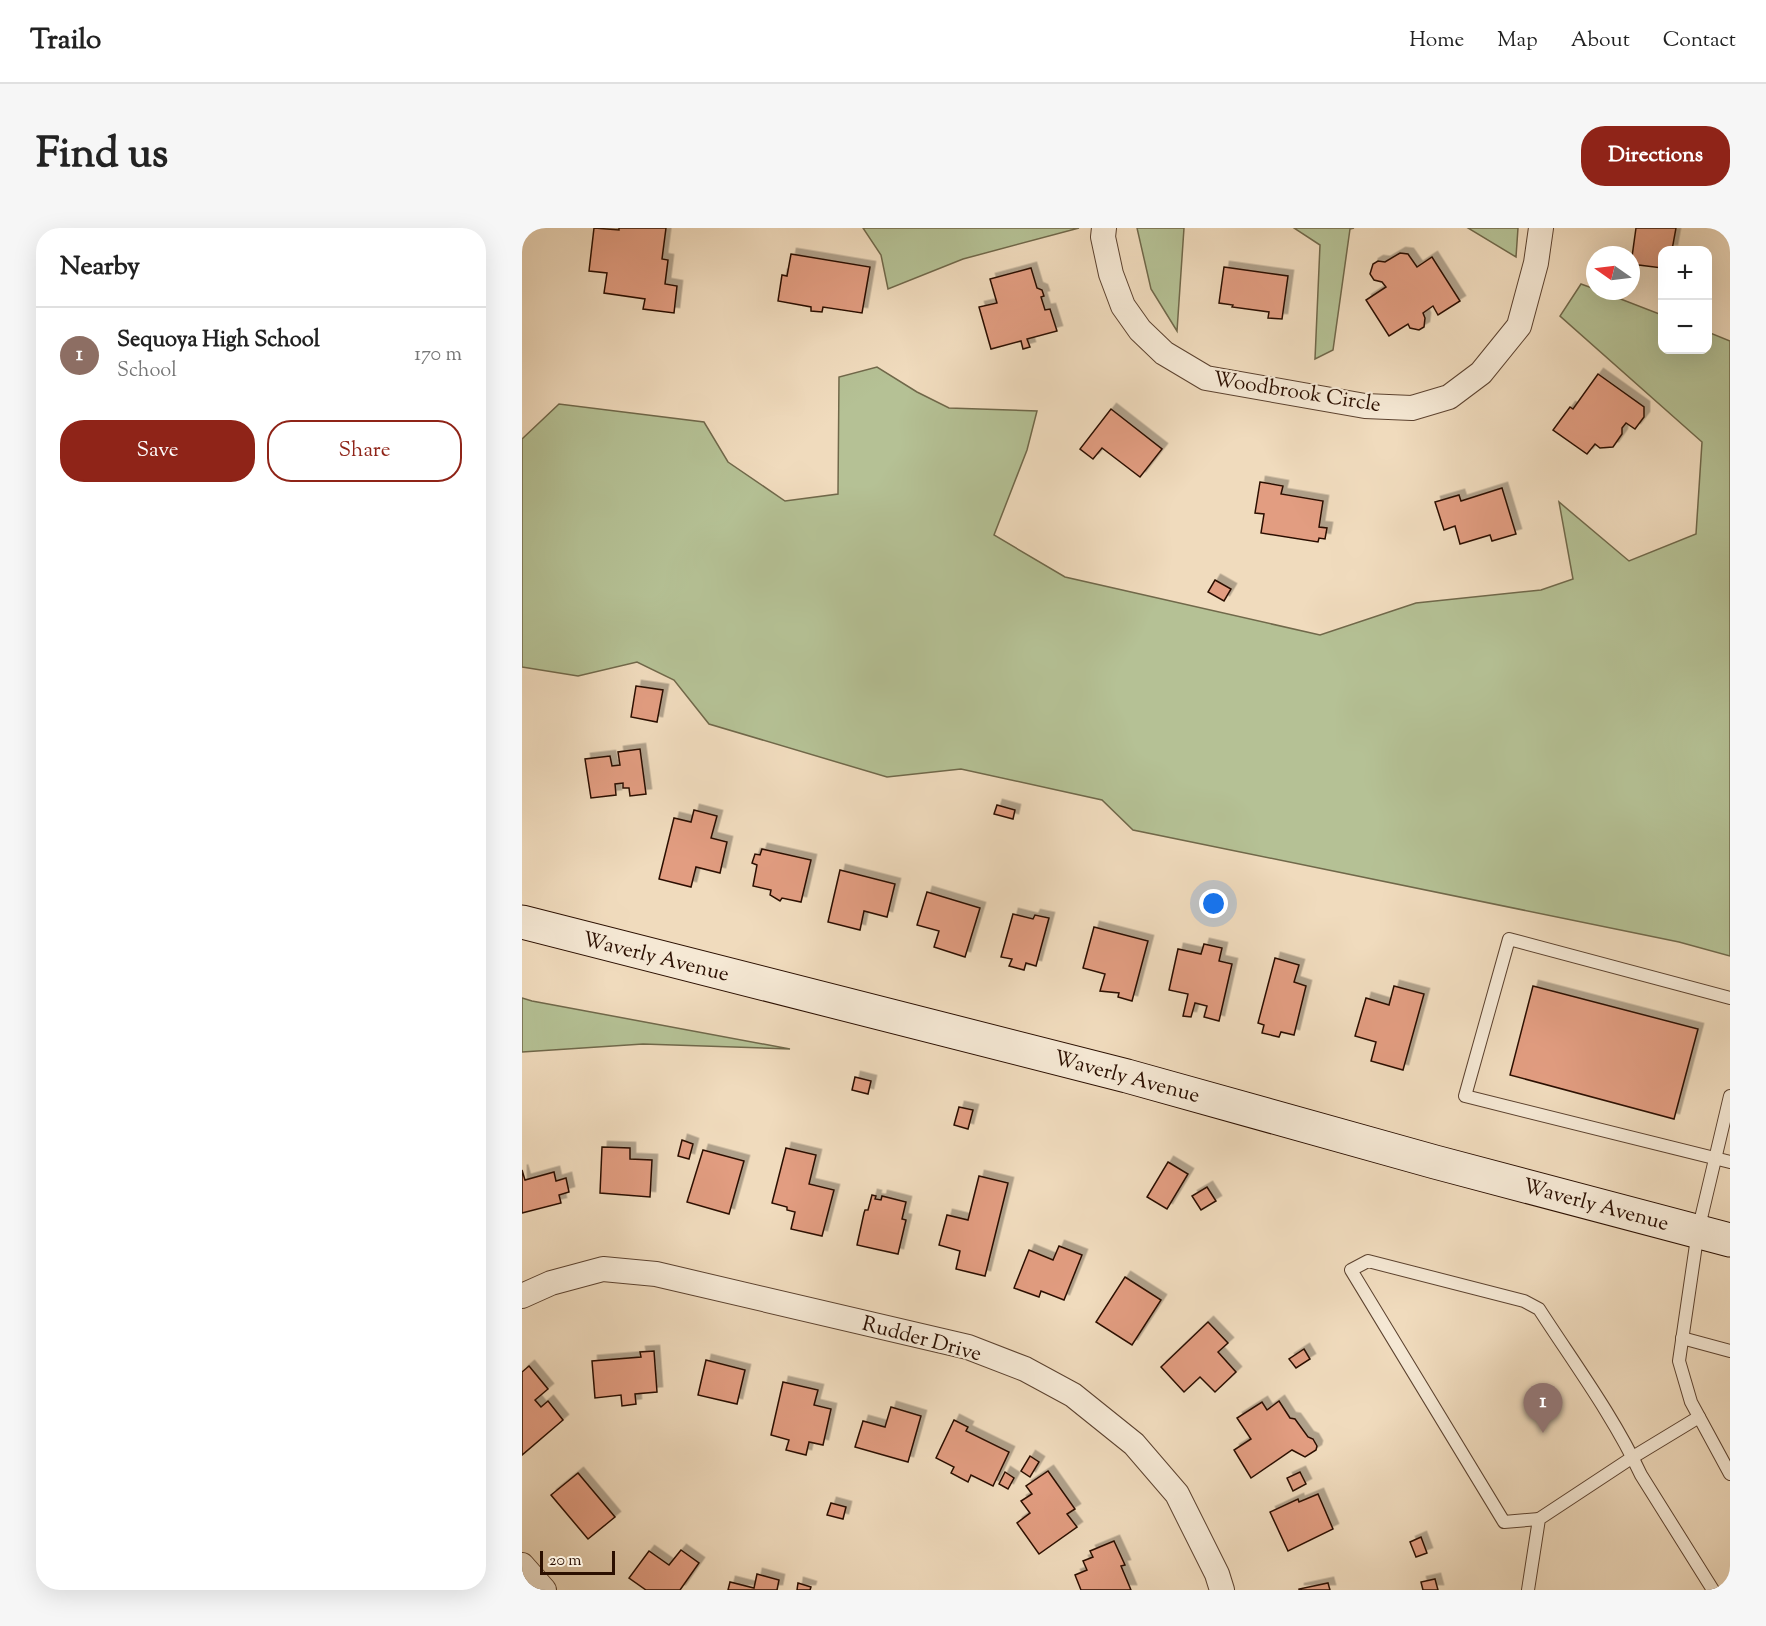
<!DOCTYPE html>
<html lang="en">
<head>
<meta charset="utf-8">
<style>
  body { margin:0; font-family:"Sorts Mill Goudy",serif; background:#f6f6f6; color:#222 }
  .controls { position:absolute; right:18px; top:18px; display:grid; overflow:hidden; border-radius:12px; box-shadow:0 6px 24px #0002 }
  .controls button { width:54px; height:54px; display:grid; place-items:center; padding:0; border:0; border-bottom:2px solid #e0e0e0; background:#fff; color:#222; font:30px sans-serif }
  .compass { position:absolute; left:1064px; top:18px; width:54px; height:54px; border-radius:50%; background:#fff; box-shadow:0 6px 24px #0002; rotate:284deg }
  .scale { position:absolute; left:18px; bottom:15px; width:75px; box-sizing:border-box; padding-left:6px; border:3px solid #2b0f00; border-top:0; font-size:16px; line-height:21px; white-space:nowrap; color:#2b0f00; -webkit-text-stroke:4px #f5e8d4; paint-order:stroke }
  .you { position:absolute; left:692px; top:676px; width:21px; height:21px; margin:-15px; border:4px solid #fff; border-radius:50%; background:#1a73e8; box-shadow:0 0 0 9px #1a73e833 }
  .badge { display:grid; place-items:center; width:39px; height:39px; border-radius:50%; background:#8f2418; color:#fff; font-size:20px; font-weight:700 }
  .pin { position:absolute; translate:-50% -50px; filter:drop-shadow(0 2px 3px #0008) }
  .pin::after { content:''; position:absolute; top:32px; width:21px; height:18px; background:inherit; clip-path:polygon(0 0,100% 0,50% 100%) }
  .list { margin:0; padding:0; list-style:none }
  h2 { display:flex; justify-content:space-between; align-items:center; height:78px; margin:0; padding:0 24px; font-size:26px }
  h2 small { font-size:20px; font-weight:400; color:#767676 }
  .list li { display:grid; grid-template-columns:39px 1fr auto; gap:18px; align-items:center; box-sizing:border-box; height:96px; padding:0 24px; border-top:2px solid #e0e0e0 }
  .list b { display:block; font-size:22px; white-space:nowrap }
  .list p { margin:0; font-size:20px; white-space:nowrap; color:#767676 }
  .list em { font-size:20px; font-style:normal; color:#767676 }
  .actions { display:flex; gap:12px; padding:18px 24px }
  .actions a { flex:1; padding:14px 0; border:2px solid #8f2418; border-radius:24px; text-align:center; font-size:21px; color:#8f2418 }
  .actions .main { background:#8f2418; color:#fff }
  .map { position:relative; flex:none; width:1208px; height:1362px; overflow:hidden; border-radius:24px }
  header { display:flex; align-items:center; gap:36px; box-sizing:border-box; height:84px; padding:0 30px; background:#fff; border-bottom:2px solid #e0e0e0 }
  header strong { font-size:28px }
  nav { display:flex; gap:33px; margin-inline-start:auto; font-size:21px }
  .intro { display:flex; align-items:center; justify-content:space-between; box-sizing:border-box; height:144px; padding:0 36px }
  h1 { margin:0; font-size:42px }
  .button { padding:15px 27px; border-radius:24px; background:#8f2418; color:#fff; font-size:21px; font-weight:700 }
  main { display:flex; gap:36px; padding:0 36px }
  aside { flex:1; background:#fff; border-radius:24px; box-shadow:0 6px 24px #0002 }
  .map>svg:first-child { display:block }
  .green { fill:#b5c195; stroke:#70684a; stroke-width:1.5 }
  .building { fill:#e29d81; stroke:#2b0f00; stroke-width:1.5; filter:url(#shadow) }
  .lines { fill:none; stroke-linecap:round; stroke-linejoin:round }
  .lane-casing { stroke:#5c422f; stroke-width:14 }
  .street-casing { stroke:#5c422f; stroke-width:26 }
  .secondary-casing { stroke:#2b0f00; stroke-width:35 }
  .lane { stroke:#f5e8d4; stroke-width:12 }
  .street { stroke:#f5e8d4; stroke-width:24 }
  .secondary { stroke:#f5e8d4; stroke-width:33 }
  .labels { text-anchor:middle; stroke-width:4.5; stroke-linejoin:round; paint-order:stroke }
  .street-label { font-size:21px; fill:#2b0f00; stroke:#f5e8d4 }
</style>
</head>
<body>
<header>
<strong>Trailo</strong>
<nav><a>Home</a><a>Map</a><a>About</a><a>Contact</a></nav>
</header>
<div class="intro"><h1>Find us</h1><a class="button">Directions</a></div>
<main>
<aside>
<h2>Nearby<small></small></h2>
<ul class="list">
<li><span class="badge" style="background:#8d6e63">1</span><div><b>Sequoya High School</b><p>School</p></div><em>170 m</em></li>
</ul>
<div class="actions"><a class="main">Save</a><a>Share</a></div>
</aside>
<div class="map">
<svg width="1208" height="1362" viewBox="0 0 1208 1362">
  <defs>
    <filter id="shadow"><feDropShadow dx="5.5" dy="-5.5" stdDeviation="0" flood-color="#0004"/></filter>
  </defs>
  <rect width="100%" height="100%" fill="#f0dbbd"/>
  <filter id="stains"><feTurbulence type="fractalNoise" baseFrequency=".00333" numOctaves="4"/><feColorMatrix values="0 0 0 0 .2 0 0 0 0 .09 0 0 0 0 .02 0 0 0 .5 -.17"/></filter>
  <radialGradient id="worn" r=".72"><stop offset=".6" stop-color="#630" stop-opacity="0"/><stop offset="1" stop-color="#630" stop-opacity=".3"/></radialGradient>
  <!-- green -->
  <g class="green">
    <polygon points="341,0 557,0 441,31 366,61 359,27"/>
    <polygon points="615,0 662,0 655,103 629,61"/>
    <polygon points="772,0 832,0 828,1 811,122 793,131 798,17"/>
    <polygon points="946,0 996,0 994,29"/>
    <polygon points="1059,56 1073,61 1073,63 1078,63 1140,87 1140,122 1186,122 1186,104 1208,113 1208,728 1157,714 611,602 580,572 439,541 365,549 187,496 152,452 115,434 56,448 0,439 0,211 37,176 182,194 206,234 263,273 316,266 317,149 355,139 395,164 427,180 515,183 505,222 472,307 543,349 798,407 894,375 1019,362 1051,351 1037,274 1107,333 1174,306 1180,214 1038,88"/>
    <polygon points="0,770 10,773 268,821 121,816 0,824"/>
  </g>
  <!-- building -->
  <g class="building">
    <polygon points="72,0 97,2 97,0 144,0 140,31 146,32 143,56 155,58 152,85 121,81 123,71 82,65 85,45 67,43"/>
    <polygon points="1114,0 1154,0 1150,22 1140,22 1140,40 1109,36"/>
    <polygon points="878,25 886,26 895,39 910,29 938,73 916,87 911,78 901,85 903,90 902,99 897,102 888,100 886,96 867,108 844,72 864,59 860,54 852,52 848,46 851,36 856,33 863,34"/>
    <polygon points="269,26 348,39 340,85 301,79 300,84 289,83 289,79 256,73 260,47 265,48"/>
    <polygon points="702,39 766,48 760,91 746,90 747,84 710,79 711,77 697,75"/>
    <polygon points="509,40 515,60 520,62 522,68 519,69 523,82 528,81 535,103 505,111 508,119 501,121 499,113 469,121 457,79 475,75 468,51"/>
    <polygon points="1076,146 1122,179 1122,189 1113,201 1104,195 1100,200 1100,206 1091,219 1078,220 1073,216 1065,226 1031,202 1048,179 1051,181"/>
    <polygon points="589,181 640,221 618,249 580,220 571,231 558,221"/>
    <polygon points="738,254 761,258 759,266 801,273 797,299 805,300 803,311 797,310 796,314 739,305 742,286 733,285"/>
    <polygon points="980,260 994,306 970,313 968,307 938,316 933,298 922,302 913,274 937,267 939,273"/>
    <polygon points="693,352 709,361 702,373 686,364"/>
    <polygon points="114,458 141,462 135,494 109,489"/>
    <polygon points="118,521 124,566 108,568 107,560 101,560 101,555 93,556 94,567 69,570 63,531 88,528 90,538 98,537 96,524"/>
    <polygon points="475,577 493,582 491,591 472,586"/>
    <polygon points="172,582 195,588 189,610 205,614 198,645 174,639 169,659 137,651 152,590 169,594"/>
    <polygon points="240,621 289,632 279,674 260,670 258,673 248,667 249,662 231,658 235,637 230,635 233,626 238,627"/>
    <polygon points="318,642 373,656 365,689 342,683 338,702 306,694"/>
    <polygon points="405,664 458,680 443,729 412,719 417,703 395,697"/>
    <polygon points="491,686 511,691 513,687 527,690 514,738 504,735 502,742 487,738 490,731 479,729"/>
    <polygon points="572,699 626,713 610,773 596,769 597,765 578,763 583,746 561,740"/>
    <polygon points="682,716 700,720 697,733 710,736 697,793 682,789 685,778 673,775 669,789 661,788 666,766 647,762 656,721 679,726"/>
    <polygon points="753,730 777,737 772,754 784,758 772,807 759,804 757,809 740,805 742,797 736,795"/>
    <polygon points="872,758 902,766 881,842 849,833 854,814 833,808 844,770 867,777"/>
    <polygon points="1011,758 1176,801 1152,891 988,847"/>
    <polygon points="333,849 349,853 346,866 330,862"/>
    <polygon points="437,879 451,882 446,901 432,897"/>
    <polygon points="160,912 171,916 167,931 156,928"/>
    <polygon points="80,919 108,920 108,931 130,932 128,969 78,965"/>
    <polygon points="264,920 294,927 287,956 312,962 300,1008 269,1001 273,984 265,982 265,979 250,975"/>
    <polygon points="181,922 222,933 207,986 165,974"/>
    <polygon points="646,934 666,946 645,981 625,969"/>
    <polygon points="0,942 3,952 32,944 34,953 44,950 47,964 37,967 39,975 0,985"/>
    <polygon points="457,948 486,955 463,1048 434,1041 438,1023 417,1017 425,987 446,992"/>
    <polygon points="685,959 694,973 679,982 670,968"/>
    <polygon points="350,967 354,968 353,971 359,972 360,968 384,974 380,991 384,992 376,1026 335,1017 342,985 343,982 346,982"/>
    <polygon points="537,1018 560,1027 542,1072 519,1063 517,1069 492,1060 507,1022 531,1032"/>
    <polygon points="603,1049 639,1072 610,1117 574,1094"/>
    <polygon points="686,1094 706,1115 696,1124 714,1144 693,1164 678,1149 662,1164 639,1139"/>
    <polygon points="782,1121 788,1131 774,1140 767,1131"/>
    <polygon points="132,1123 135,1164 113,1166 114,1176 100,1178 99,1167 73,1170 70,1133 119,1129 118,1124"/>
    <polygon points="184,1132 223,1142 215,1176 176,1167"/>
    <polygon points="7,1138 26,1161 13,1172 19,1179 26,1173 41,1192 0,1227 0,1144"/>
    <polygon points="261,1154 296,1162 292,1177 309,1181 301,1217 287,1214 284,1227 264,1222 267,1212 249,1207"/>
    <polygon points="757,1173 768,1190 773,1191 786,1209 791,1211 795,1218 794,1222 783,1229 770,1222 729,1250 712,1222 729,1211 715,1190 740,1174 745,1182"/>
    <polygon points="369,1179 399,1188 386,1234 333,1219 341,1193 363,1199"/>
    <polygon points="432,1192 446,1199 444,1203 487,1224 471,1258 449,1247 446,1254 429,1245 432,1239 414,1230"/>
    <polygon points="508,1228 517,1234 508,1249 499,1243"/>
    <polygon points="526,1243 553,1281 545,1286 555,1299 517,1326 495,1295 508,1285 499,1273 510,1266 504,1258"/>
    <polygon points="483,1244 492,1250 486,1261 477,1256"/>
    <polygon points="778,1244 784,1256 771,1263 765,1250"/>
    <polygon points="56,1245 93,1289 66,1311 29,1267"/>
    <polygon points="796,1266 811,1301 766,1323 748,1284 776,1271 777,1274"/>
    <polygon points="309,1275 324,1279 321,1291 305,1287"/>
    <polygon points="899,1309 905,1325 894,1329 888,1314"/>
    <polygon points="592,1313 603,1337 599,1338 609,1362 559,1362 553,1347 565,1342 561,1333 571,1329 568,1323"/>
    <polygon points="159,1322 177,1335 158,1362 124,1362 107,1350 127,1323 147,1337"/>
    <polygon points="235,1346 257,1352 255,1362 206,1362 208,1354 232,1360"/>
    <polygon points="913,1351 916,1362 901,1362 899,1354"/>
    <polygon points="276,1355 289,1359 288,1362 275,1362"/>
    <polygon points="806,1355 808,1362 777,1362 777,1361"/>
  </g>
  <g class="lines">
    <defs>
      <g id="lane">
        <polyline points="1208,770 987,711 943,868 1208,934"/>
        <polyline points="1208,868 1176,1003 1157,1133 1169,1174 1208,1246"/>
        <polyline points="1160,1110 1208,1123"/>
        <path d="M1017 1291 982 1294 829 1042 846 1033 1002 1073 1017 1081C1052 1135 1092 1189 1119 1247L1191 1362"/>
        <polyline points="1006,1362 1017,1291 1111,1229 1177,1189"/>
      </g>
      <g id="street">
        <polyline points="582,0 581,9 589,46 601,78 618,102 642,125 684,150 843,178 890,180 927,169 959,145 997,98 1014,35 1019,0"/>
        <polyline points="0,1068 29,1055 81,1041 134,1046 446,1119 503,1141 551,1167 612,1216 655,1266 695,1346 700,1362"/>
        <polyline points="0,1337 22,1362"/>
      </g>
      <polyline id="secondary" points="0,694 605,848 913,934 1208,1012"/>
    </defs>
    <!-- lane casing -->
    <use href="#lane" class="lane-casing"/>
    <!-- street casing -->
    <use href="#street" class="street-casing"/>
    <!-- secondary casing -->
    <use href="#secondary" class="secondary-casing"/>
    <!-- lane -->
    <use href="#lane" class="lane"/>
    <!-- street -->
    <use href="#street" class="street"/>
    <!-- secondary -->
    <use href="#secondary" class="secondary"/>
  </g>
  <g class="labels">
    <!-- street labels -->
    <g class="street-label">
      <text transform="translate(775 163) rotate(9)" y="7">Woodbrook Circle</text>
      <text transform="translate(134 728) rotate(14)" y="7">Waverly Avenue</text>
      <text transform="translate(605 848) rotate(15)" y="7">Waverly Avenue</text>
      <text transform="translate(1074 976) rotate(15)" y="7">Waverly Avenue</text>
      <text transform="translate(400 1110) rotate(15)" y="7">Rudder Drive</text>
    </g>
  </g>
  <rect width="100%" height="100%" filter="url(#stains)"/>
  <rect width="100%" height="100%" fill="url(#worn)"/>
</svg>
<div class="controls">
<button>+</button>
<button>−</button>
</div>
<svg class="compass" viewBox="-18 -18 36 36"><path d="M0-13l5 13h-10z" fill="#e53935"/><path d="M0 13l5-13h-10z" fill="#767676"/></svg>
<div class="scale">20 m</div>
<div class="you"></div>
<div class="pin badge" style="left:1021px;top:1205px;background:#8d6e63">1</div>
</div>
</main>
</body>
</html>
